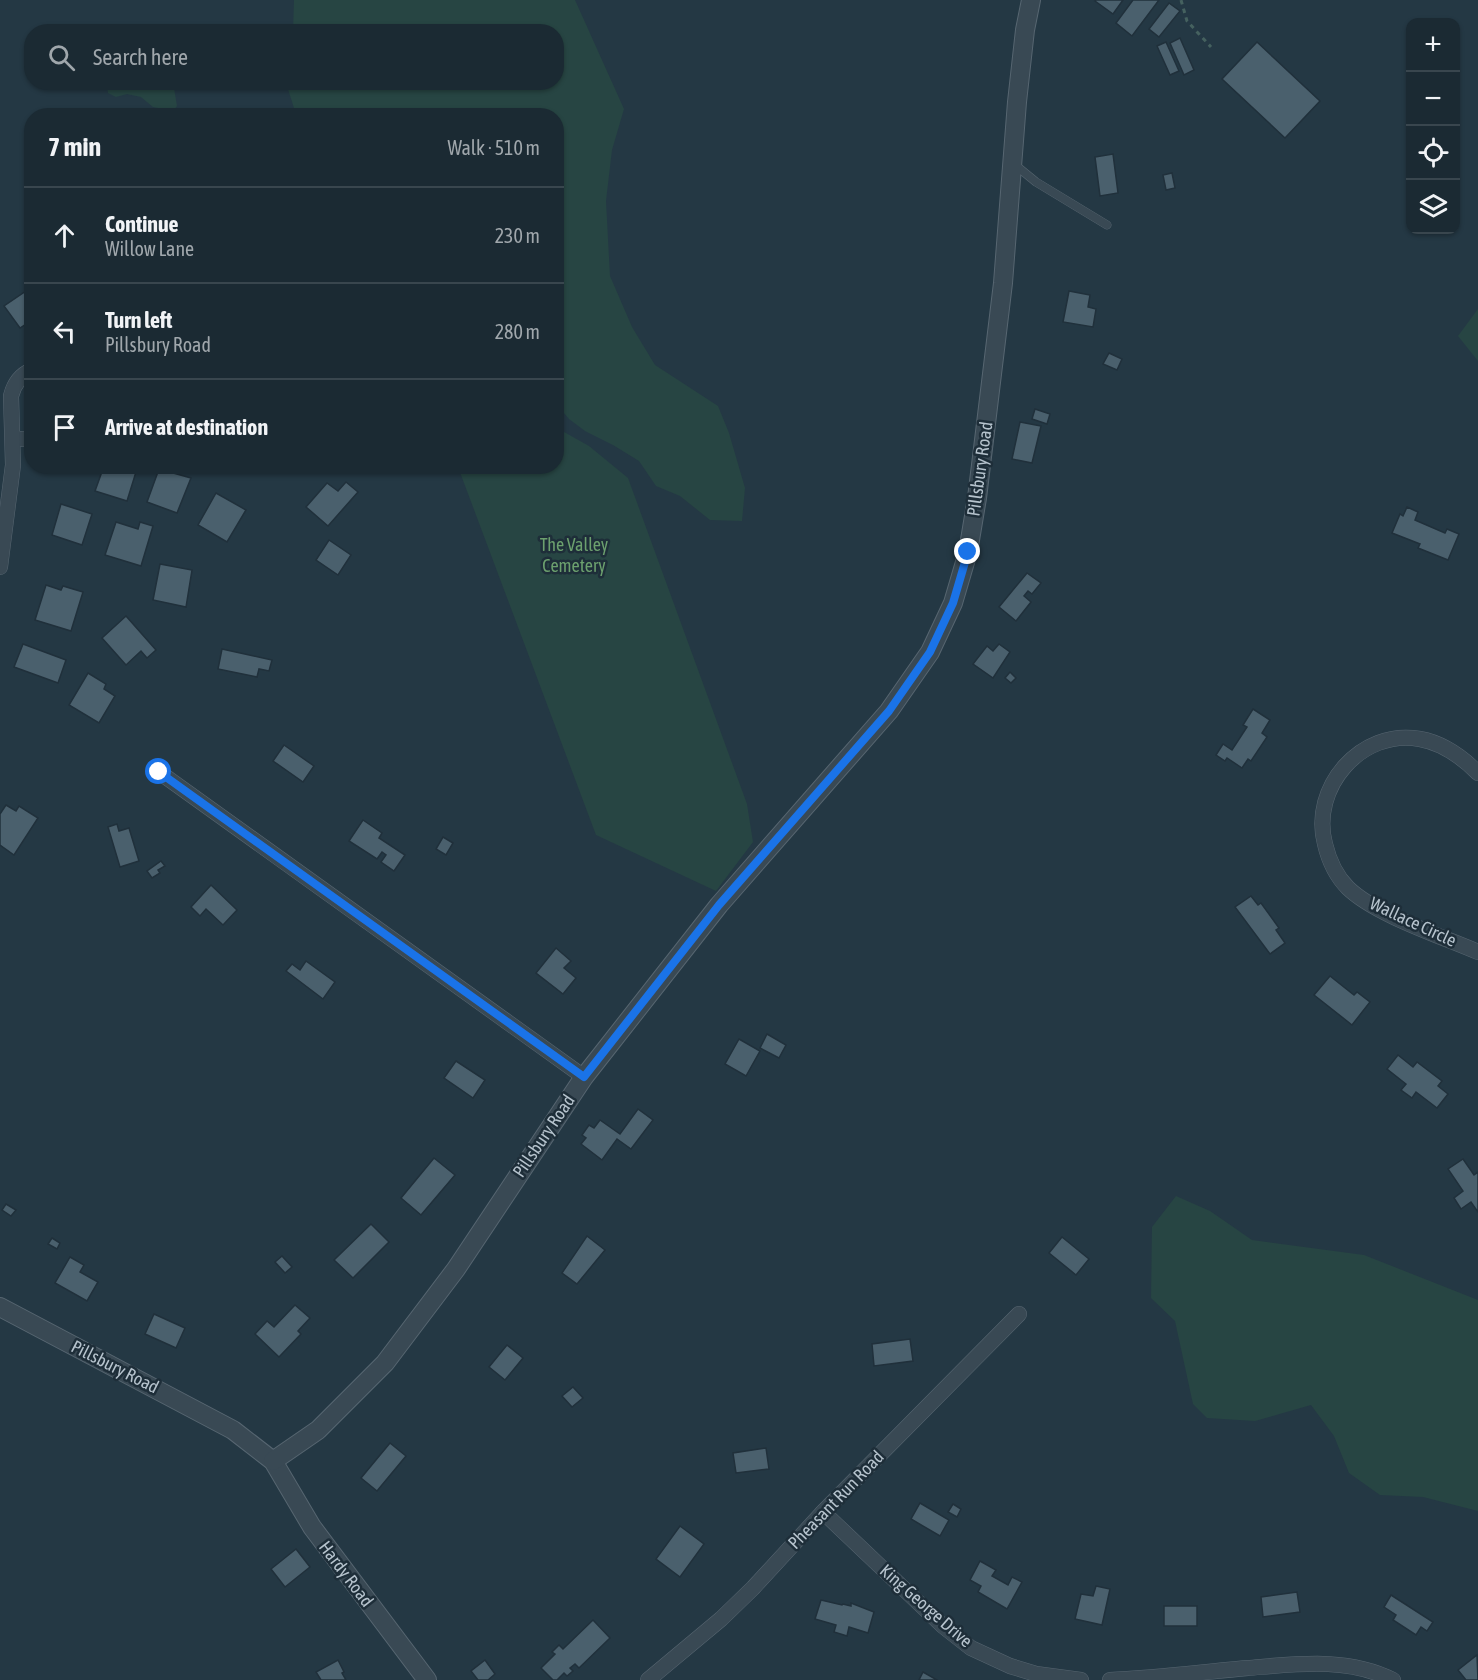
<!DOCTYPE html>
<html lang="en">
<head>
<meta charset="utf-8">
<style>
  body { margin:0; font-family:"Asap Condensed",sans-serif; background:#24323b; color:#f1f3f6 }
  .controls { position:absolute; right:18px; top:18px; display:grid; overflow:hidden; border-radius:12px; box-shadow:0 2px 4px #0004 }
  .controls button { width:54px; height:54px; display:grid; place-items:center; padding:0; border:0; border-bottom:2px solid #39464e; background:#1b2a33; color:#f1f3f6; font:30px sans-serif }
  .stop { position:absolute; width:18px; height:18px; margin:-14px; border:4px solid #1a73e8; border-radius:50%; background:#fff }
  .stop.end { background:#1a73e8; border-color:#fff; box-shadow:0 2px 6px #0008 }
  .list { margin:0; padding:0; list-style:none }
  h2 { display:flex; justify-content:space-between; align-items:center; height:78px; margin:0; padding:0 24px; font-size:26px }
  h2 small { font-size:20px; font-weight:400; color:#a0a7ac }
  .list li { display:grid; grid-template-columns:39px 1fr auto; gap:18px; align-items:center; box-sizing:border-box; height:96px; padding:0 24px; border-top:2px solid #39464e }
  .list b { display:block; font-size:22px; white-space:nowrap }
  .list p { margin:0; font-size:20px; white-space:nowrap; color:#a0a7ac }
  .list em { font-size:20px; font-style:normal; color:#a0a7ac }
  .icon { flex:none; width:33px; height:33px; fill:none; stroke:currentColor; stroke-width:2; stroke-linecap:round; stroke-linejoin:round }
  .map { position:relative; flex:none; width:1478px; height:1680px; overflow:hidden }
  .search { position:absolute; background:#1b2a33; box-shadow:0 2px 4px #0004; left:24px; top:24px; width:540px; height:66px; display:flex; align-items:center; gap:15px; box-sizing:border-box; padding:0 21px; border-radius:24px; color:#a0a7ac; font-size:22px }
  .panel { position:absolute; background:#1b2a33; box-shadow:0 2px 4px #0004; left:24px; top:108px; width:540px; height:366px; border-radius:24px }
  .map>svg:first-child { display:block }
  .green { fill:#274543 }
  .building { fill:#4a606d; stroke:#20303b; stroke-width:1.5 }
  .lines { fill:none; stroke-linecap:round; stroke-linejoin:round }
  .service-casing { stroke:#576671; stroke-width:9 }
  .minor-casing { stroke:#576671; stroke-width:16 }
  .tertiary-casing { stroke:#576671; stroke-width:20 }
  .path { stroke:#45615f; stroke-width:3; stroke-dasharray:4.5 4.5; stroke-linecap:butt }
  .service { stroke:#394954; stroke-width:8 }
  .minor { stroke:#394954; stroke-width:15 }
  .tertiary { stroke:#394954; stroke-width:18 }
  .route { stroke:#1a73e8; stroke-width:8 }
  .labels { text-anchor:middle; stroke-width:5; stroke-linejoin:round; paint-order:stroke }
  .street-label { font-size:18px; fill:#b6c3cd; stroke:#1e2e39 }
  .park-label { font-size:18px; fill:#6ca06e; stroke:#1e2e39 }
</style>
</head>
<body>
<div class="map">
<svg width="1478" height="1680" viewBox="0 0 1478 1680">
  <rect width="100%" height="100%" fill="#243844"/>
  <!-- green -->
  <g class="green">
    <polygon points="294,0 575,0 624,109 612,150 606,201 610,276 632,327 655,365 718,406 729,433 745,488 742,521 710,520 680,496 656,486 639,461 613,445 585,431 569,419 557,405 556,116 298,115 294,108 286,83 556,82 556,32 293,31"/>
    <polygon points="106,82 171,83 174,88 177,106 173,111 153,107 141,97 127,94 116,97 108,93"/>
    <polygon points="1478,309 1478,361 1458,336"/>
    <polygon points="557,428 589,446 628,478 747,804 753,842 716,891 596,835 458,467 556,466"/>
    <polygon points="1176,1196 1210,1211 1252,1240 1364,1255 1478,1300 1478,1511 1423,1497 1380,1495 1349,1473 1334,1436 1311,1405 1255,1421 1207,1418 1193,1404 1175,1321 1151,1298 1152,1227"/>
  </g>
  <!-- building -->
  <g class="building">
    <polygon points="1096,0 1123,0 1113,14 1095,1"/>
    <polygon points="1133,0 1159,0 1132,36 1116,23"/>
    <polygon points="1169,3 1180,11 1159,37 1149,29"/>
    <polygon points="1180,38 1194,70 1184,75 1170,43"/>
    <polygon points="1166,42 1179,71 1170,75 1157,46"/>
    <polygon points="1257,42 1320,101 1285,138 1222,79"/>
    <polygon points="1113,154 1118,193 1100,196 1095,157"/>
    <polygon points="1172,173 1175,188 1166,190 1163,175"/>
    <polygon points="32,287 32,320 20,328 4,306"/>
    <polygon points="1069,291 1090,295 1088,307 1096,309 1093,327 1063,322"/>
    <polygon points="1109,353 1122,359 1117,370 1103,364"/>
    <polygon points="1035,409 1050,414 1047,424 1032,419"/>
    <polygon points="1020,422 1041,426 1032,463 1012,459"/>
    <polygon points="104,466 120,466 136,472 127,501 95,491"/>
    <polygon points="159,469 191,478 177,513 147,502"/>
    <polygon points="346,482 358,492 328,526 306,507 327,483 338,491"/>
    <polygon points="216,493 246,510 227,542 198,525"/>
    <polygon points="61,504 92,514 82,545 52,535"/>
    <polygon points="1407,507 1418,512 1415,520 1445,533 1447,529 1459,534 1448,560 1418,548 1420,544 1392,533 1400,514 1403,516"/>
    <polygon points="116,522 138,529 140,522 153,526 141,566 105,555"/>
    <polygon points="329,540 351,555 338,575 316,560"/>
    <polygon points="160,564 192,570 186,607 153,600"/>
    <polygon points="1027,573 1041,583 1032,594 1028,591 1024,596 1031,602 1016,621 999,607"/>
    <polygon points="46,585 61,590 63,586 83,592 71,631 35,620"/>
    <polygon points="126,616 156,650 147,658 141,651 126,665 102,638"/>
    <polygon points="23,644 66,660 58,683 14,667"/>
    <polygon points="999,644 1010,652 993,678 973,664 987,646 993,651"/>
    <polygon points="222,649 272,660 269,671 259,669 257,677 218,669"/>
    <polygon points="1010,672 1016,678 1011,683 1005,678"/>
    <polygon points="88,673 106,684 104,689 115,696 99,723 69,705"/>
    <polygon points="1253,709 1270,720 1262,733 1267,737 1251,761 1248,759 1242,768 1227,758 1225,761 1216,755 1223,744 1232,750 1247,727 1243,725"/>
    <polygon points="284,745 314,766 303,782 273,761"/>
    <polygon points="6,805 16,811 19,806 38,818 14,855 0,845 0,814"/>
    <polygon points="363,820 382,833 379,838 405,855 394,871 381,862 386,855 382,852 377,859 349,841"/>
    <polygon points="117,824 119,831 129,828 139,861 120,867 108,827"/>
    <polygon points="443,837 453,843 446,855 436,849"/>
    <polygon points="161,861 165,866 158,870 160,873 152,878 147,871"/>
    <polygon points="211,885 237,910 223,925 206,909 200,916 191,907"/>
    <polygon points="1251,896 1258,905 1261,903 1279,928 1276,930 1285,943 1270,954 1235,907"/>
    <polygon points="556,948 571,961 564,968 576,978 563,994 536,973"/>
    <polygon points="306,961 335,982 323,999 286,971 292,964 300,970"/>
    <polygon points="1330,976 1354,995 1357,992 1370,1002 1352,1025 1314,995"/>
    <polygon points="767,1034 786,1045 779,1058 760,1048"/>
    <polygon points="739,1039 760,1051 746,1076 725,1064"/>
    <polygon points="1398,1055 1413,1067 1417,1062 1442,1081 1438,1086 1448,1094 1437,1108 1416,1092 1412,1098 1401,1090 1406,1084 1387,1069"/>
    <polygon points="456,1061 485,1080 473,1098 444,1078"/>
    <polygon points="638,1109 653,1120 631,1149 617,1139 602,1160 581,1144 586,1138 582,1135 589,1125 594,1128 600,1120 620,1134"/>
    <polygon points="434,1158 455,1175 421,1215 401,1198"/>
    <polygon points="1463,1159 1474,1175 1478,1172 1478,1212 1471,1202 1461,1209 1454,1198 1463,1191 1448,1169"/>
    <polygon points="6,1204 16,1210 11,1216 2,1210"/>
    <polygon points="371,1224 389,1242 353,1278 334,1260"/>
    <polygon points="587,1236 605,1250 577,1284 562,1273"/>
    <polygon points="1062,1237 1089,1259 1076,1275 1049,1253"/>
    <polygon points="52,1238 60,1243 57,1249 48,1244"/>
    <polygon points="282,1256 292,1267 285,1273 275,1262"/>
    <polygon points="70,1257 84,1265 80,1272 98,1282 87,1301 55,1283"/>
    <polygon points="295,1305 310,1318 298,1331 301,1334 279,1357 255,1334 267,1321 274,1327"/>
    <polygon points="154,1314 185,1328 176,1348 145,1334"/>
    <polygon points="910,1339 913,1361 874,1366 872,1344"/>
    <polygon points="507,1345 523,1358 505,1380 489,1367"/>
    <polygon points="573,1387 583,1398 572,1407 562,1396"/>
    <polygon points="390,1443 406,1456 377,1491 361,1478"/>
    <polygon points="766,1448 769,1469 736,1473 733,1453"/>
    <polygon points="920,1503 949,1520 940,1536 911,1519"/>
    <polygon points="953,1504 961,1509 957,1517 948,1512"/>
    <polygon points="680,1526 704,1544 680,1577 656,1559"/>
    <polygon points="296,1549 310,1567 285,1587 271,1569"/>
    <polygon points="980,1561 996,1570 992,1576 1008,1585 1012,1577 1022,1582 1007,1609 978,1592 981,1586 970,1580"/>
    <polygon points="1096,1586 1110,1589 1102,1625 1075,1619 1081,1594 1093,1596"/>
    <polygon points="1297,1592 1300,1612 1263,1617 1261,1597"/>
    <polygon points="1391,1595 1433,1622 1427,1631 1421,1627 1416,1635 1393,1620 1396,1615 1384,1607"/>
    <polygon points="821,1600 842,1605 843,1604 851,1606 851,1603 874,1612 868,1633 849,1627 847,1636 834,1632 836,1625 815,1619"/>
    <rect x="1164" y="1606" width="33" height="20"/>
    <polygon points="593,1620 610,1638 579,1668 575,1664 570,1668 573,1671 567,1676 564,1673 557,1680 553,1680 541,1668 555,1654 552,1652 559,1645 563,1649"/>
    <polygon points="1477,1655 1478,1680 1466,1680 1458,1670"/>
    <polygon points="338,1660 344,1672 342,1673 346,1680 321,1680 316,1672"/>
    <polygon points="485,1660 495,1674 488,1680 478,1680 471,1671"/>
    <polygon points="923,1672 937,1680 919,1680"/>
  </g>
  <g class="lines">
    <defs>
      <polyline id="service" points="1014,164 1036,182 1107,225"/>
      <g id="minor">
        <polyline points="13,439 32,439"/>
        <path d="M0 567 13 465 11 396C14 384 20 375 32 370"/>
        <polyline points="159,772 584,1077"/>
        <path d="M1478 773C1462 757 1443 743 1420 739 1361 728 1310 788 1325 844 1329 861 1336 876 1348 888 1376 915 1441 936 1478 952"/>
        <polyline points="823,1512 943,1626 971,1648 1010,1666 1036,1674 1081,1680"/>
        <polyline points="648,1680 721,1619 753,1588 823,1512 1019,1314"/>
        <path d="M1110 1680C1156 1678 1202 1672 1248 1668 1297 1664 1348 1657 1393 1680"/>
      </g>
      <g id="tertiary">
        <polyline points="0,1307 233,1430 273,1461 312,1527 427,1680"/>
        <polyline points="273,1461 318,1430 385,1363 456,1269 584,1077 719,905 889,711 930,652 953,603 968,552 977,498 1003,283 1017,102 1025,30 1031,0"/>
      </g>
    </defs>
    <!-- service casing -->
    <use href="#service" class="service-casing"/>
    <!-- minor casing -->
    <use href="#minor" class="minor-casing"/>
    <!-- tertiary casing -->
    <use href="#tertiary" class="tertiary-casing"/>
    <!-- path -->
    <polyline class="path" points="1181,0 1187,21 1211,47"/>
    <!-- service -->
    <use href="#service" class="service"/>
    <!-- minor -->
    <use href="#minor" class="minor"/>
    <!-- tertiary -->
    <use href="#tertiary" class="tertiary"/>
  </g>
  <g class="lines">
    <!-- route -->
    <polyline class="route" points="159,772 584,1077 719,905 889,711 930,652 953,603 968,552"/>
  </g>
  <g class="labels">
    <!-- street labels -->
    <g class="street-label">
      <text transform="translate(980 469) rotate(-82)" y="6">Pillsbury Road</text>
      <text transform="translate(1413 922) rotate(25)" y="6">Wallace Circle</text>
      <text transform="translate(544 1136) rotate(-56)" y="6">Pillsbury Road</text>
      <text transform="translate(115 1367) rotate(27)" y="6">Pillsbury Road</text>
      <text transform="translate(836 1500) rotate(-46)" y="6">Pheasant Run Road</text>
      <text transform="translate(346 1574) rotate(53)" y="6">Hardy Road</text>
      <text transform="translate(926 1606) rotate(41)" y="6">King George Drive</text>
    </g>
    <!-- park labels -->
    <g class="park-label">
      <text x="574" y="551">The Valley<tspan x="574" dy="21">Cemetery</tspan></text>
    </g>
  </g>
</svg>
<div class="controls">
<button>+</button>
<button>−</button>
<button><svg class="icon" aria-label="locate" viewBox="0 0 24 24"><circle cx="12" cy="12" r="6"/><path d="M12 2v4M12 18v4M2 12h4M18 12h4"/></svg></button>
<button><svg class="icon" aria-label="layers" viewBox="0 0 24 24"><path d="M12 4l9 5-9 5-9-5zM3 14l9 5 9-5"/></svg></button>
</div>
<div class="stop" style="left:159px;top:772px"></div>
<div class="stop end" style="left:968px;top:552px"></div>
<div class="search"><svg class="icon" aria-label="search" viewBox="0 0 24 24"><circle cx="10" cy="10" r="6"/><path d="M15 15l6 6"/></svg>Search here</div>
<section class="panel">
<h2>7 min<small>Walk · 510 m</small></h2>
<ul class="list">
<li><svg class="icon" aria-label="ahead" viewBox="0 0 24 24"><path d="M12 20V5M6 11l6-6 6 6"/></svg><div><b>Continue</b><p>Willow Lane</p></div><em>230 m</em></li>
<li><svg class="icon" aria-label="left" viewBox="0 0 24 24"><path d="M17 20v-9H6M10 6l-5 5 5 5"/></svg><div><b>Turn left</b><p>Pillsbury Road</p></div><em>280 m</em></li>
<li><svg class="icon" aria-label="arrive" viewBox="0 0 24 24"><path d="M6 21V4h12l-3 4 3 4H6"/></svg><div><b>Arrive at destination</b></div></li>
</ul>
</section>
</div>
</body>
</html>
